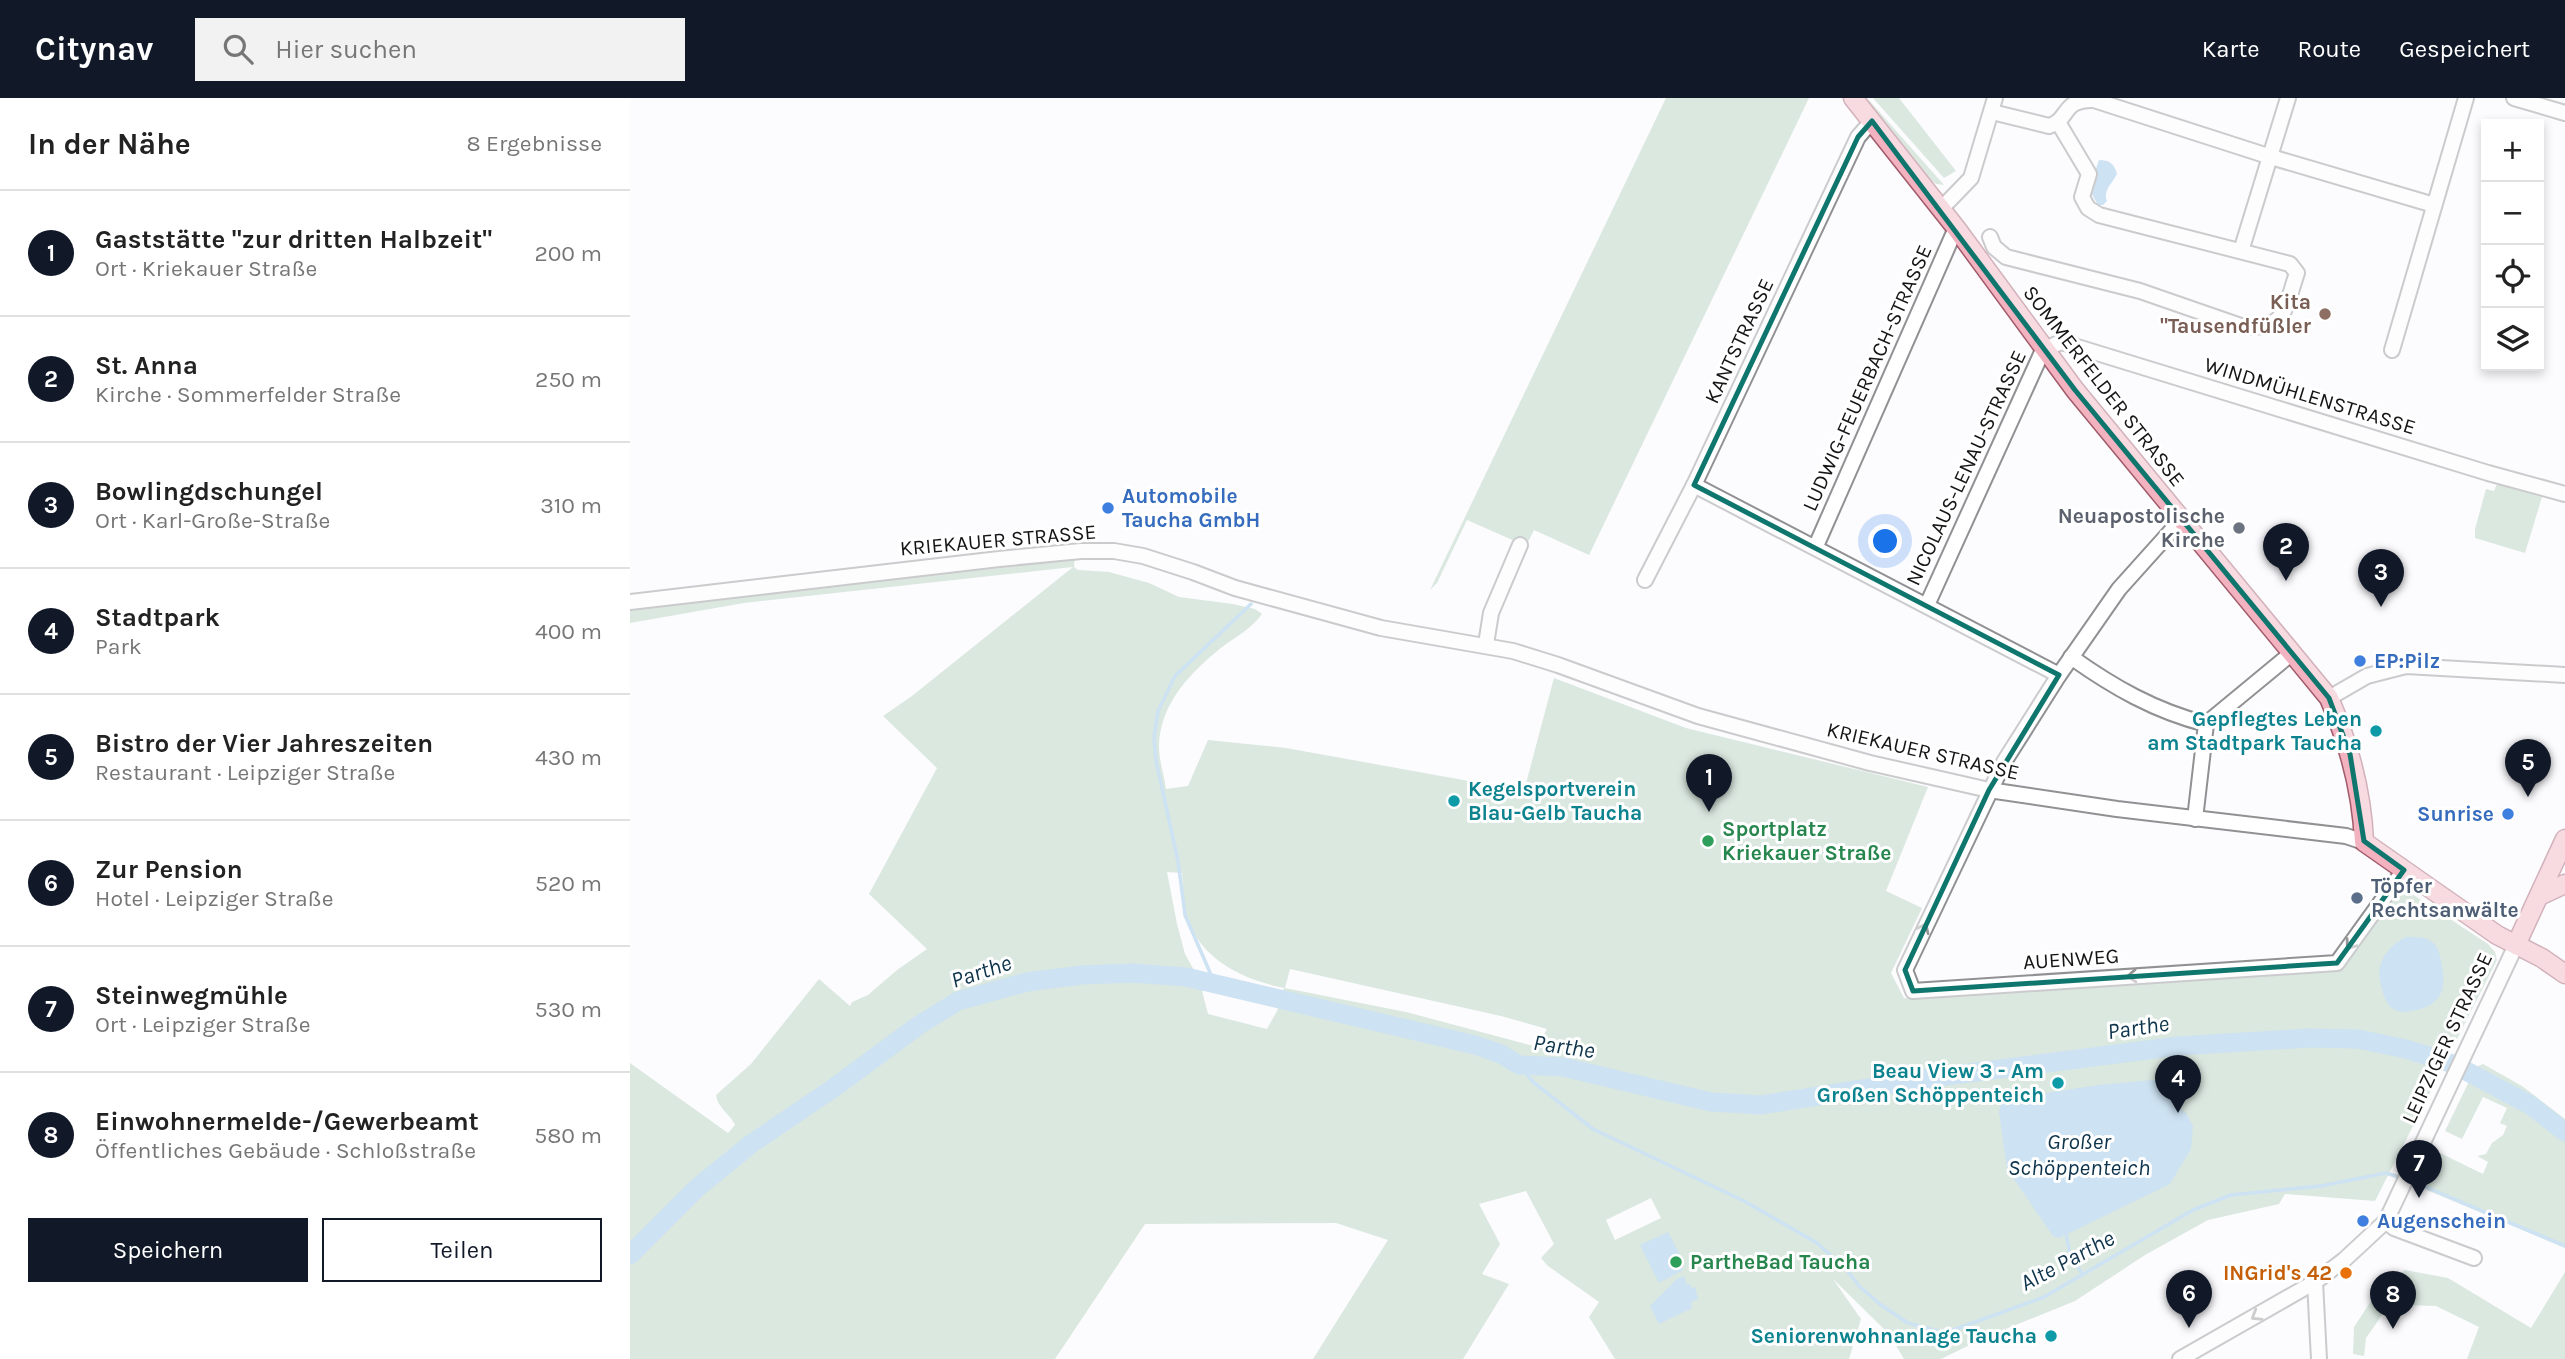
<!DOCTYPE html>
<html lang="de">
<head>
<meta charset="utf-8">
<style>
  body { margin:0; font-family:Karla,sans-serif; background:#f2f2f2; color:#222 }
  .controls { position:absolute; right:21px; top:21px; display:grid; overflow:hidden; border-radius:0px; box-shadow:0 4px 10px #0003 }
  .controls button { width:63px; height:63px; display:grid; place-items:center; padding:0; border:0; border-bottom:2px solid #e0e0e0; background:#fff; color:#222; font:35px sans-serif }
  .you { position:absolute; left:1256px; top:444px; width:24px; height:24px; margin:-18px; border:5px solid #fff; border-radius:50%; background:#1a73e8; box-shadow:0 0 0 10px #1a73e833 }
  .badge { display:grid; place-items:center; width:46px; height:46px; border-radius:50%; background:#111827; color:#fff; font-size:23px; font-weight:700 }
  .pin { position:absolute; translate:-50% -58px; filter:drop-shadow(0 2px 4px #0008) }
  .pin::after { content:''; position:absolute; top:37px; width:24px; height:21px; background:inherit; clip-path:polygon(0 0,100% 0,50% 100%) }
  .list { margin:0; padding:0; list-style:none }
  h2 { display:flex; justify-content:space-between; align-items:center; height:91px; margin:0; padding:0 28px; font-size:30px }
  h2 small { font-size:23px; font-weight:400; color:#767676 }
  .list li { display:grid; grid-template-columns:46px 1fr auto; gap:21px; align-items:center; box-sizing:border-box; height:126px; padding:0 28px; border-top:2px solid #e0e0e0 }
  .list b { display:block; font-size:26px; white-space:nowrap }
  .list p { margin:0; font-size:23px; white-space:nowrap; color:#767676 }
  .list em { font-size:23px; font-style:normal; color:#767676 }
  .actions { display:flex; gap:14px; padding:21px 28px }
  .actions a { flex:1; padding:16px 0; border:2px solid #111827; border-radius:0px; text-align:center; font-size:24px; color:#111827 }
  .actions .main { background:#111827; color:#fff }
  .icon { flex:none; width:38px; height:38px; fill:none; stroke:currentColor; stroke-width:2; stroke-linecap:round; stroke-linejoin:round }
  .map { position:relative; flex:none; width:1935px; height:1261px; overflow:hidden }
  header { display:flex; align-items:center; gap:42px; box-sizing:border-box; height:98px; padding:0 35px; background:#111827; color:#fff }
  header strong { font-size:33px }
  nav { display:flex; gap:38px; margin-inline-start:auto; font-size:24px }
  .search { width:490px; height:63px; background:#f2f2f2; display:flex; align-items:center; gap:18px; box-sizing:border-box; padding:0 24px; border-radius:0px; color:#767676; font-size:26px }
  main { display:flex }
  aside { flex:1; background:#fff }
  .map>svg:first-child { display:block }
  .green { fill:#b3d1bd; fill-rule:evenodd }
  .water { fill:#94c3e4 }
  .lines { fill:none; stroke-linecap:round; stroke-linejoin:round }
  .stream { stroke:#94c3e4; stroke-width:3.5 }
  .river { stroke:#94c3e4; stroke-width:19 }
  .minor-casing { stroke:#919093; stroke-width:18 }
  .major-casing { stroke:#a05a69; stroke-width:21 }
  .minor { stroke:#fff; stroke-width:14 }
  .major { stroke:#f3b2bf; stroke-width:18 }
  .oneway { stroke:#969696 }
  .marked { fill:none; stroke:#0f766e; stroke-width:5; stroke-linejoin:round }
  .education-dot { fill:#8d6e63; stroke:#fff; stroke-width:2.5 }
  .shop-dot { fill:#3f7fe0; stroke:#fff; stroke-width:2.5 }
  .worship-dot { fill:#6b7280; stroke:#fff; stroke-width:2.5 }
  .culture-dot { fill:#0f9aa8; stroke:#fff; stroke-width:2.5 }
  .leisure-dot { fill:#2e9e5b; stroke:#fff; stroke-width:2.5 }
  .service-dot { fill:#5c6f8a; stroke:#fff; stroke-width:2.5 }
  .food-dot { fill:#e8710a; stroke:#fff; stroke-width:2.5 }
  .labels { text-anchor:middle; stroke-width:6; stroke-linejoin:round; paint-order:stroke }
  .education-label { font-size:21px; font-weight:bold; fill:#785e54; stroke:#fff; text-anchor:end }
  .street-label { font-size:21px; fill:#161516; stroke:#fff }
  .shop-label { font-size:21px; font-weight:bold; fill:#366cbe; stroke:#fff; text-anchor:start }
  .worship-label { font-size:21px; font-weight:bold; fill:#5b616d; stroke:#fff; text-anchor:end }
  .culture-label { font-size:21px; font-weight:bold; fill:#0d838f; stroke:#fff; text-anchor:end }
  .leisure-label { font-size:21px; font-weight:bold; fill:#27864d; stroke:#fff; text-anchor:start }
  .service-label { font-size:21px; font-weight:bold; fill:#4e5e75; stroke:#fff; text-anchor:start }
  .food-label { font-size:21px; font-weight:bold; fill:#c56008; stroke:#fff; text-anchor:end }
  .water-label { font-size:23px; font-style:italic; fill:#0e344c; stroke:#fff }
</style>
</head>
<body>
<header>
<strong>Citynav</strong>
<div class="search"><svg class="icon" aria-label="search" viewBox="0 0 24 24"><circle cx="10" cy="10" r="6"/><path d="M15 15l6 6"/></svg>Hier suchen</div>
<nav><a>Karte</a><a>Route</a><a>Gespeichert</a></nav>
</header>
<main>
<aside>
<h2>In der Nähe<small>8 Ergebnisse</small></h2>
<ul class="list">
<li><span class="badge">1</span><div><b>Gaststätte &quot;zur dritten Halbzeit&quot;</b><p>Ort · Kriekauer Straße</p></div><em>200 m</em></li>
<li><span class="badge">2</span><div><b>St. Anna</b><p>Kirche · Sommerfelder Straße</p></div><em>250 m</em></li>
<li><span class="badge">3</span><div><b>Bowlingdschungel</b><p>Ort · Karl-Große-Straße</p></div><em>310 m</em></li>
<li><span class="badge">4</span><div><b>Stadtpark</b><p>Park</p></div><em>400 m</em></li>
<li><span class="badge">5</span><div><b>Bistro der Vier Jahreszeiten</b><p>Restaurant · Leipziger Straße</p></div><em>430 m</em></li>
<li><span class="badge">6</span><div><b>Zur Pension</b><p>Hotel · Leipziger Straße</p></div><em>520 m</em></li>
<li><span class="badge">7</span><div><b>Steinwegmühle</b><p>Ort · Leipziger Straße</p></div><em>530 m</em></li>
<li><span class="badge">8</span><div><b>Einwohnermelde-/Gewerbeamt</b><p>Öffentliches Gebäude · Schloßstraße</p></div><em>580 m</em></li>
</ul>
<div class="actions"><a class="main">Speichern</a><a>Teilen</a></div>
</aside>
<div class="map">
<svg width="1935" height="1261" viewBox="0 0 1935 1261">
  <rect width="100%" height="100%" fill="#fcfbfe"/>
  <!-- green -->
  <g class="green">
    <polygon points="1036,0 1179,0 959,457 904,432 896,448 837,422 807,485 800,492"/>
    <polygon points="1229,0 1237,0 1314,87 1306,86 1297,79"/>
    <polygon points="1243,0 1269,0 1326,73 1314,80"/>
    <polygon points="1867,386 1912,399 1895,455 1845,440 1845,431 1856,391 1864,393"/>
    <path d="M445 458 444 469 448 472 479 474 519 485 549 499 603 506 625 511 632 516C621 532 601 541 586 554 557 578 530 608 529 648 529 662 534 677 536 691L558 688 578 642 656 650 894 693 924 580 1056 630 1298 689 1256 793 1292 810 1261 875 1274 900 1286 901 1710 872 1770 788 1858 846 1865 854 1867 862 1745 1103 1655 1096 1649 1106 1578 1122 1515 1157 1445 1203 1356 1239 1311 1261H1274L1259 1236 1203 1181 1231 1221 1219 1261H985L959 1219 969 1204 918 1168 911 1160 924 1146 896 1093 849 1106 870 1146 852 1176 879 1186 833 1261H683L758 1142 706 1125 515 1126 425 1261H0V965L98 1035 105 1027C100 1016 87 1009 86 997L121 966 189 881 220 908 222 904 238 897 267 872 297 851 239 796 307 670 253 618 282 598 443 469 114 505 0 525V508ZM537 774 552 775C553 787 552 802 555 813 567 860 611 881 654 890L647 913 637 931 578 916 569 881 555 856 547 826ZM660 871 871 918 917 931 907 949 776 914 655 890ZM1021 1100 1031 1120 985 1142 976 1122Z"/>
    <polygon points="1853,966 1892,988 1935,1021 1935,1150 1792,1090 1810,1055 1853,1076 1858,1064 1847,1058 1856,1056 1862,1045 1873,1037 1877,1028 1870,1025 1877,1010 1853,999 1832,1041 1815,1033 1846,969"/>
    <polygon points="1775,1172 1818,1180 1901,1230 1935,1174 1935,1261 1837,1261 1849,1229 1806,1208 1778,1207 1752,1217 1736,1240 1734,1258 1723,1256 1724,1229 1745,1197"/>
  </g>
  <!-- water -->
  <g class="water">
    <path d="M1469 62C1479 62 1484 65 1487 76 1482 86 1473 92 1477 103L1473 107H1468L1459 91Z"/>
    <path d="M1776 839C1785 839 1795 838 1802 844 1808 848 1810 856 1811 863 1817 891 1813 907 1782 913 1776 915 1767 914 1762 910 1756 905 1754 898 1752 891 1744 867 1755 850 1776 839Z"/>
    <polygon points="1524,982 1535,986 1542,1004 1556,1015 1563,1028 1561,1051 1540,1086 1429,1140 1423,1138 1377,1071 1369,1014 1371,1005 1388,999 1469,987"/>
    <polygon points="1038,1134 1049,1155 1053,1172 1029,1185 1010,1147"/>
    <polygon points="1054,1178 1056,1186 1060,1186 1061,1190 1065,1189 1068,1201 1061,1204 1062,1210 1029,1226 1020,1208 1047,1181"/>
  </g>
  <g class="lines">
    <!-- stream -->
    <g class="stream">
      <polyline points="585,886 555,817 548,763 526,663 524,640 528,613 545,578 621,506"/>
      <polyline points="889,967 903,984 963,1031 1116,1104 1187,1145 1215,1170 1230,1189 1251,1207 1278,1225 1315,1235 1414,1199 1563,1112 1601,1097 1691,1088 1756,1075 1772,1080"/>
      <polyline points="1779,1082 1935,1148"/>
      <polyline points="1436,1136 1440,1157 1453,1177"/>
    </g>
    <!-- river -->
    <polyline class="river" points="0,1157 68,1089 121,1046 205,989 289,927 328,903 397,884 452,877 502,875 556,879 845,947 871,956 889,967 933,969 1081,1004 1131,1007 1308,979 1548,948 1679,940 1728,941 1776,951 1823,966 1900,1007 1935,1034"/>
    <defs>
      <g id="minor">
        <polyline points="1884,0 1935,15"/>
        <path d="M1362 14 1419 28C1440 22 1431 1 1464 2L1641 59 1804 107"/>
        <polyline points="1311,111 1341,80 1365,0"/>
        <path d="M1360 139 1364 149 1376 159 1510 193 1611 228C1657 234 1655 209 1667 175L1660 166 1469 117 1458 110 1452 99 1459 76 1428 24"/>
        <polyline points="1611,153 1658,0"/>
        <polyline points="1762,252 1836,0"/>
        <polyline points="1064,387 1429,577"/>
        <polyline points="1551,422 1489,491 1429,577 1374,664 1275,872 1283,893 1707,865 1774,772"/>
        <polyline points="1186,448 1326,130"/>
        <polyline points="1015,482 1064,387 1228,39 1242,23"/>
        <polyline points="0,504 369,461 451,453 484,453 513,458 563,474 605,490 751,530 883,553 928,567 1068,618 1240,665 1359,692 1487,711 1716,738 1734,744"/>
        <polyline points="1297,507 1413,252 1431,244 1858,375 1935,396"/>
        <polyline points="856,546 861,515 890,447"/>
        <path d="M1441 559C1483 589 1525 613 1576 626"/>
        <polyline points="1699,600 1737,578 1776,568 1935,577"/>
        <polyline points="1565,721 1576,626 1662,555"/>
        <polyline points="1756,1123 1764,1130 1844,1160"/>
        <polyline points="1685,1184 1689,1261"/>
        <polyline points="1550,1261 1685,1184 1714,1162 1756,1123 1886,847"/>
      </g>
      <g id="major">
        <path d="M1223 0 1326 130 1445 292 1699 600C1719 646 1732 693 1734 744L1867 837 1912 860 1935 876"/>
        <polyline points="1909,798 1935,786"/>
        <polyline points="1886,847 1935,741"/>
      </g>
    </defs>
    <!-- minor casing -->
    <use href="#minor" class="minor-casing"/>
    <!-- major casing -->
    <use href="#major" class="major-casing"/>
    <!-- minor -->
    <use href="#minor" class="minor"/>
    <!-- major -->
    <use href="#major" class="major"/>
  </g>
  <!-- one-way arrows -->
  <defs><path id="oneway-chevron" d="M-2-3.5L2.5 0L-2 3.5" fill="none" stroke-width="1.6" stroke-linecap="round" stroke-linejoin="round" transform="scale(1.75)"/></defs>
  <g class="oneway">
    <use href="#oneway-chevron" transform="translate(1294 830) rotate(-65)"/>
    <use href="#oneway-chevron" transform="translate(1720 847) rotate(126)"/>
    <use href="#oneway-chevron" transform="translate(1502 878) rotate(176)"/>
    <use href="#oneway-chevron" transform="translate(1626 1218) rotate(149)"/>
  </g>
  <!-- marked area -->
  <path d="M0 0H1935V1261H0ZM1242 23 1445 292 1699 600 1720 656 1734 743 1774 772 1707 865 1283 893 1275 872 1359 692 1429 577 1064 387 1228 39Z" fill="#fcfbfe" fill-opacity=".55" fill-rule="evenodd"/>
  <path class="marked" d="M1242 23 1445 292 1699 600 1720 656 1734 743 1774 772 1707 865 1283 893 1275 872 1359 692 1429 577 1064 387 1228 39Z"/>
  <!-- markers -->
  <circle class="education-dot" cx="1695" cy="216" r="7"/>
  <g class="shop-dot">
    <circle cx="478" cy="410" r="7"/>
    <circle cx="1730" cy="563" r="7"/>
    <circle cx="1878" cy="716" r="7"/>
    <circle cx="1733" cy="1123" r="7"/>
  </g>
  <circle class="worship-dot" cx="1609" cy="430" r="7"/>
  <g class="culture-dot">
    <circle cx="1746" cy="633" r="7"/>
    <circle cx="824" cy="703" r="7"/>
    <circle cx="1428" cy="985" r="7"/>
    <circle cx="1421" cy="1238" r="7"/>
  </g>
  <g class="leisure-dot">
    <circle cx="1078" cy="743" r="7"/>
    <circle cx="1046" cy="1164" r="7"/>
  </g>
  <circle class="service-dot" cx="1727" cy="800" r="7"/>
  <circle class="food-dot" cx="1716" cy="1175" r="7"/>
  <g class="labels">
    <!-- education labels -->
    <g class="education-label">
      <text x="1681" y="211">Kita<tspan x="1681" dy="24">"Tausendfüßler</tspan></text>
    </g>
    <!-- street labels -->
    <g class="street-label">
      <text transform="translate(1109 243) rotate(-65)" y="7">KANTSTRASSE</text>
      <text transform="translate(1237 280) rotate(-66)" y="7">LUDWIG-FEUERBACH-STRASSE</text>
      <text transform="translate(1474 288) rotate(52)" y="7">SOMMERFELDER STRASSE</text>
      <text transform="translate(1680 298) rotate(17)" y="7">WINDMÜHLENSTRASSE</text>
      <text transform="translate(1336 370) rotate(-65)" y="7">NICOLAUS-LENAU-STRASSE</text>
      <text transform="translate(368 442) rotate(-5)" y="7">KRIEKAUER STRASSE</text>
      <text transform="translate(1293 653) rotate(13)" y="7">KRIEKAUER STRASSE</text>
      <text transform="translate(1441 861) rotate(-4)" y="7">AUENWEG</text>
      <text transform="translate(1817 940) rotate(-65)" y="7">LEIPZIGER STRASSE</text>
    </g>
    <!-- shop labels -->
    <g class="shop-label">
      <text x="492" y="405">Automobile<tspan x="492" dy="24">Taucha GmbH</tspan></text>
      <text x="1744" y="570">EP:Pilz</text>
      <text x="1864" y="723" text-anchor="end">Sunrise</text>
      <text x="1747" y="1130">Augenschein</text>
    </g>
    <!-- worship labels -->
    <g class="worship-label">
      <text x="1595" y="425">Neuapostolische<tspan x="1595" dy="24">Kirche</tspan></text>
    </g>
    <!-- culture labels -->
    <g class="culture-label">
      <text x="1732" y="628">Gepflegtes Leben<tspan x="1732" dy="24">am Stadtpark Taucha</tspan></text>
      <text x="838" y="698" text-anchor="start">Kegelsportverein<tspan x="838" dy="24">Blau-Gelb Taucha</tspan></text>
      <text x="1414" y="980">Beau View 3 - Am<tspan x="1414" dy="24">Großen Schöppenteich</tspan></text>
      <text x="1407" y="1245">Seniorenwohnanlage Taucha</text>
    </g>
    <!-- leisure labels -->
    <g class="leisure-label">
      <text x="1092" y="738">Sportplatz<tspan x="1092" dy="24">Kriekauer Straße</tspan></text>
      <text x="1060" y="1171">PartheBad Taucha</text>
    </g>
    <!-- service labels -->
    <g class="service-label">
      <text x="1741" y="795">Töpfer<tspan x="1741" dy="24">Rechtsanwälte</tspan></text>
    </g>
    <!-- food labels -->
    <g class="food-label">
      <text x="1702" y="1182">INGrid's 42</text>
    </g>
    <!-- water labels -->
    <g class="water-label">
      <text transform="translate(351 873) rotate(-18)" y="8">Parthe</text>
      <text transform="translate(1508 929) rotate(-8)" y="8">Parthe</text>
      <text transform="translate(934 948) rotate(8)" y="8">Parthe</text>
      <text x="1449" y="1051">Großer<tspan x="1449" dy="26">Schöppenteich</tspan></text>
      <text transform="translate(1437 1162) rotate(-28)" y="8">Alte Parthe</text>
    </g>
  </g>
</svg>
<div class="controls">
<button>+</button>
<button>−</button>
<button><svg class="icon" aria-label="locate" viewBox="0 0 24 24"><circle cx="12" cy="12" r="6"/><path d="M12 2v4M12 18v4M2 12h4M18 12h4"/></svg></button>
<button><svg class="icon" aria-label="layers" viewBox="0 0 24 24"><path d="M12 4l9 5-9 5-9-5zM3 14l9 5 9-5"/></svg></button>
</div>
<div class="you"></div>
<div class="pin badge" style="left:1079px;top:714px">1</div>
<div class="pin badge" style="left:1656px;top:483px">2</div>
<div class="pin badge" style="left:1751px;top:509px">3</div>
<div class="pin badge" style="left:1548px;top:1015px">4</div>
<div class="pin badge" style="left:1898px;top:699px">5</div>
<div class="pin badge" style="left:1559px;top:1230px">6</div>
<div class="pin badge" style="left:1789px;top:1100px">7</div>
<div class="pin badge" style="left:1763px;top:1231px">8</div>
</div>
</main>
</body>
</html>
